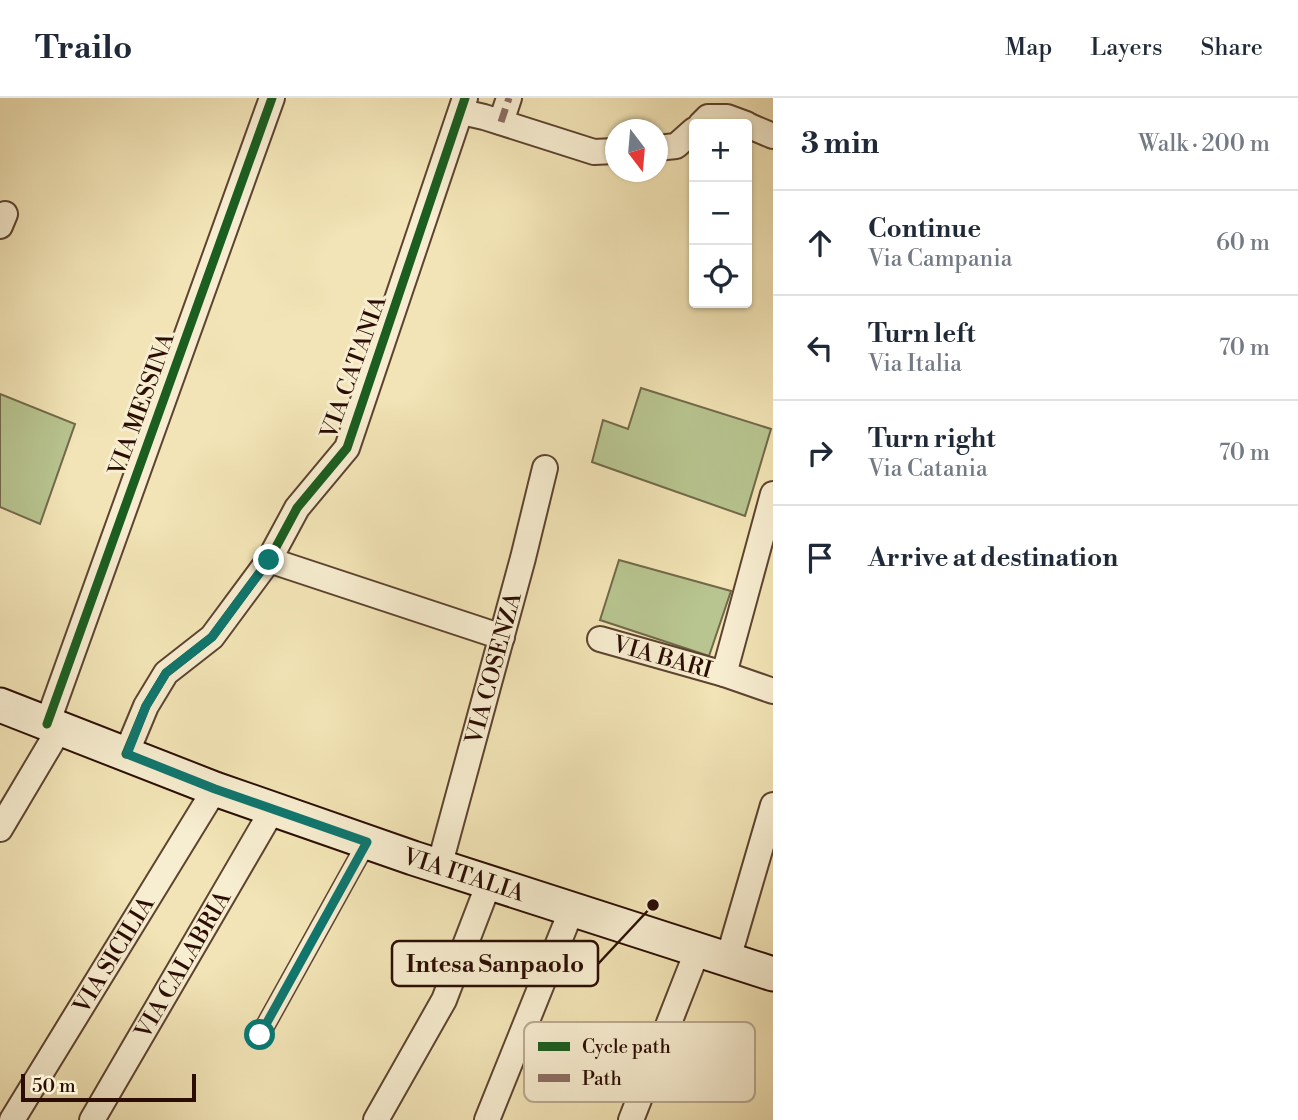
<!DOCTYPE html>
<html lang="en">
<head>
<meta charset="utf-8">
<style>
  body { margin:0; font-family:"Libre Bodoni",serif; background:#f2f2f3; color:#1f2937 }
  .controls { position:absolute; right:21px; top:21px; display:grid; overflow:hidden; border-radius:7px; box-shadow:0 2px 5px #0004 }
  .controls button { width:63px; height:63px; display:grid; place-items:center; padding:0; border:0; border-bottom:2px solid #e0e1e3; background:#fff; color:#1f2937; font:35px sans-serif }
  .compass { position:absolute; left:605px; top:21px; width:63px; height:63px; border-radius:50%; background:#fff; box-shadow:0 2px 5px #0004; rotate:164deg }
  .scale { position:absolute; left:21px; bottom:18px; width:175px; box-sizing:border-box; padding-left:7px; border:4px solid #2b0d03; border-top:0; font-size:19px; line-height:24px; white-space:nowrap; color:#2b0d03; -webkit-text-stroke:5px #f7edd0; paint-order:stroke }
  .stop { position:absolute; width:21px; height:21px; margin:-16px; border:5px solid #0f766e; border-radius:50%; background:#fff }
  .stop.end { background:#0f766e; border-color:#fff; box-shadow:0 2px 7px #0008 }
  .list { margin:0; padding:0; list-style:none }
  h2 { display:flex; justify-content:space-between; align-items:center; height:91px; margin:0; padding:0 28px; font-size:30px }
  h2 small { font-size:23px; font-weight:400; color:#747a83 }
  .list li { display:grid; grid-template-columns:46px 1fr auto; gap:21px; align-items:center; box-sizing:border-box; height:105px; padding:0 28px; border-top:2px solid #e0e1e3 }
  .list b { display:block; font-size:26px; white-space:nowrap }
  .list p { margin:0; font-size:23px; white-space:nowrap; color:#747a83 }
  .list em { font-size:23px; font-style:normal; color:#747a83 }
  .icon { flex:none; width:38px; height:38px; fill:none; stroke:currentColor; stroke-width:2; stroke-linecap:round; stroke-linejoin:round }
  .map { position:relative; flex:none; width:773px; height:1022px; overflow:hidden }
  header { display:flex; align-items:center; gap:42px; box-sizing:border-box; height:98px; padding:0 35px; background:#fff; border-bottom:2px solid #e0e1e3 }
  header strong { font-size:33px }
  nav { display:flex; gap:38px; margin-inline-start:auto; font-size:24px }
  main { display:flex }
  aside { flex:1; background:#fff }
  .map>svg:first-child { display:block }
  .green { fill:#b8c590; stroke:#72694a; stroke-width:2 }
  .lines { fill:none; stroke-linecap:round; stroke-linejoin:round }
  .pedestrian-casing { stroke:#5d4330; stroke-width:21 }
  .minor-casing { stroke:#5d4330; stroke-width:28 }
  .secondary-casing { stroke:#2b0d03; stroke-width:37 }
  .pedestrian { stroke:#f7edd0; stroke-width:18 }
  .minor { stroke:#f7edd0; stroke-width:24 }
  .secondary { stroke:#f7edd0; stroke-width:33 }
  .quiet { stroke:#8d6e63; stroke-width:7; stroke-dasharray:14 7; stroke-linecap:butt }
  .cycleway-casing { stroke:#f7edd0; stroke-width:13 }
  .cycleway { stroke:#1b5e20; stroke-width:9 }
  .route { stroke:#0f766e; stroke-width:9 }
  .labels { text-anchor:middle; stroke-width:6; stroke-linejoin:round; paint-order:stroke }
  .street-label { font-size:23px; fill:#2b0d03; stroke:#f7edd0 }
  .key { fill:#f7edd0; stroke:#baaa92; stroke-width:2 }
  .key-label { font-size:19px; fill:#2b0d03 }
  .leader { fill:none; stroke:#2b0d03; stroke-width:2.5 }
  .callout-dot { fill:#2b0d03; stroke:#f7edd0; stroke-width:2.5 }
  .callout { fill:#f7edd0; stroke:#2b0d03; stroke-width:2.5 }
  .callout-label { font-size:24px; text-anchor:middle; font-weight:bold; fill:#2b0d03 }
</style>
</head>
<body>
<header>
<strong>Trailo</strong>
<nav><a>Map</a><a>Layers</a><a>Share</a></nav>
</header>
<main>
<div class="map">
<svg width="773" height="1022" viewBox="0 0 773 1022">
  <rect width="100%" height="100%" fill="#f2e4b6"/>
  <filter id="stains"><feTurbulence type="fractalNoise" baseFrequency=".00286" numOctaves="4"/><feColorMatrix values="0 0 0 0 .2 0 0 0 0 .09 0 0 0 0 .02 0 0 0 .5 -.17"/></filter>
  <radialGradient id="worn" r=".72"><stop offset=".6" stop-color="#630" stop-opacity="0"/><stop offset="1" stop-color="#630" stop-opacity=".3"/></radialGradient>
  <!-- green -->
  <g class="green">
    <polygon points="641,290 771,331 745,418 592,364 603,322 628,331"/>
    <polygon points="0,296 75,326 40,426 0,409"/>
    <polygon points="619,462 731,493 709,558 600,522"/>
  </g>
  <g class="lines">
    <defs>
      <polyline id="pedestrian" points="260,937 367,744"/>
      <g id="minor">
        <polyline points="462,14 484,19 594,54 615,53"/>
        <polyline points="501,24 509,0"/>
        <polyline points="701,26 708,19 727,19 746,26"/>
        <polyline points="747,27 773,38"/>
        <polyline points="657,50 676,48 694,32"/>
        <polyline points="0,128 5,116"/>
        <polyline points="773,396 724,576 773,593"/>
        <polyline points="269,462 502,539"/>
        <path id="s1" d="M600 541 724 576"/>
        <polyline points="47,626 272,0"/>
        <polyline points="126,656 146,608 166,575 212,539 269,462 297,410 347,350 465,0"/>
        <polyline points="0,731 60,630"/>
        <path id="s2" d="M439 769 523 460 545 370"/>
        <polyline points="728,861 773,707"/>
        <path id="s3" d="M12 1022 215 691"/>
        <path id="s4" d="M92 1022 273 711"/>
        <polyline points="376,1022 444,902 489,785"/>
        <polyline points="487,1022 572,811"/>
        <polyline points="631,1022 698,851"/>
      </g>
      <g id="secondary">
        <path id="s5" d="M0 607 215 691 413 760 773 876"/>
      </g>
    </defs>
    <!-- pedestrian casing -->
    <use href="#pedestrian" class="pedestrian-casing"/>
    <!-- minor casing -->
    <use href="#minor" class="minor-casing"/>
    <!-- secondary casing -->
    <use href="#secondary" class="secondary-casing"/>
    <!-- pedestrian -->
    <use href="#pedestrian" class="pedestrian"/>
    <!-- minor -->
    <use href="#minor" class="minor"/>
    <!-- secondary -->
    <use href="#secondary" class="secondary"/>
    <!-- quiet -->
    <g class="quiet">
      <polyline points="501,24 509,0"/>
      <polyline points="260,937 367,744"/>
    </g>
    <defs>
      <g id="cycleway">
        <polyline points="47,626 272,0"/>
        <polyline points="126,656 146,608 166,575 212,539 269,462 297,410 347,350 465,0"/>
      </g>
    </defs>
    <!-- cycleway casing -->
    <use href="#cycleway" class="cycleway-casing"/>
    <!-- cycleway -->
    <use href="#cycleway" class="cycleway"/>
  </g>
  <g class="lines">
    <!-- route -->
    <polyline class="route" points="260,937 367,744 215,691 127,656 146,608 166,575 212,539 269,462"/>
  </g>
  <g class="labels">
    <!-- street labels -->
    <g class="street-label">
      <text transform="translate(353 269) rotate(-70)" y="8">VIA CATANIA</text>
      <text transform="translate(141 306) rotate(-70)" y="8">VIA MESSINA</text>
      <text dy="8" stroke="none"><textPath href="#s1" startOffset="65">VIA BARI</textPath></text>
      <text dy="8" stroke="none"><textPath href="#s2" startOffset="206">VIA COSENZA</textPath></text>
      <text dy="8" stroke="none"><textPath href="#s5" startOffset="494">VIA ITALIA</textPath></text>
      <text dy="8" stroke="none"><textPath href="#s3" startOffset="194">VIA SICILIA</textPath></text>
      <text dy="8" stroke="none"><textPath href="#s4" startOffset="180">VIA CALABRIA</textPath></text>
    </g>
  </g>
  <!-- legend -->
  <rect x="524" y="924" width="231" height="80" rx="10" class="key"/>
  <rect x="538" y="944" width="32" height="9" fill="#1b5e20"/>
  <rect x="538" y="976" width="32" height="8" fill="#8d6e63"/>
  <g class="key-label">
    <text x="582" y="955">Cycle path</text>
    <text x="582" y="987">Path</text>
  </g>
  <!-- callouts -->
  <path class="leader" d="M653 807L598 866"/>
  <circle class="callout-dot" cx="653" cy="807" r="7"/>
  <rect class="callout" x="392" y="843" width="206" height="45" rx="7"/>
  <g class="callout-label">
    <text x="495" y="874">Intesa Sanpaolo</text>
  </g>
  <rect width="100%" height="100%" filter="url(#stains)"/>
  <rect width="100%" height="100%" fill="url(#worn)"/>
</svg>
<div class="controls">
<button>+</button>
<button>−</button>
<button><svg class="icon" aria-label="locate" viewBox="0 0 24 24"><circle cx="12" cy="12" r="6"/><path d="M12 2v4M12 18v4M2 12h4M18 12h4"/></svg></button>
</div>
<svg class="compass" viewBox="-18 -18 36 36"><path d="M0-13l5 13h-10z" fill="#e53935"/><path d="M0 13l5-13h-10z" fill="#747a83"/></svg>
<div class="scale">50 m</div>
<div class="stop" style="left:260px;top:937px"></div>
<div class="stop end" style="left:269px;top:462px"></div>
</div>
<aside>
<h2>3 min<small>Walk · 200 m</small></h2>
<ul class="list">
<li><svg class="icon" aria-label="ahead" viewBox="0 0 24 24"><path d="M12 20V5M6 11l6-6 6 6"/></svg><div><b>Continue</b><p>Via Campania</p></div><em>60 m</em></li>
<li><svg class="icon" aria-label="left" viewBox="0 0 24 24"><path d="M17 20v-9H6M10 6l-5 5 5 5"/></svg><div><b>Turn left</b><p>Via Italia</p></div><em>70 m</em></li>
<li><svg class="icon" aria-label="right" viewBox="0 0 24 24"><path d="M7 20v-9h11M14 6l5 5-5 5"/></svg><div><b>Turn right</b><p>Via Catania</p></div><em>70 m</em></li>
<li><svg class="icon" aria-label="arrive" viewBox="0 0 24 24"><path d="M6 21V4h12l-3 4 3 4H6"/></svg><div><b>Arrive at destination</b></div></li>
</ul>
</aside>
</main>
</body>
</html>
